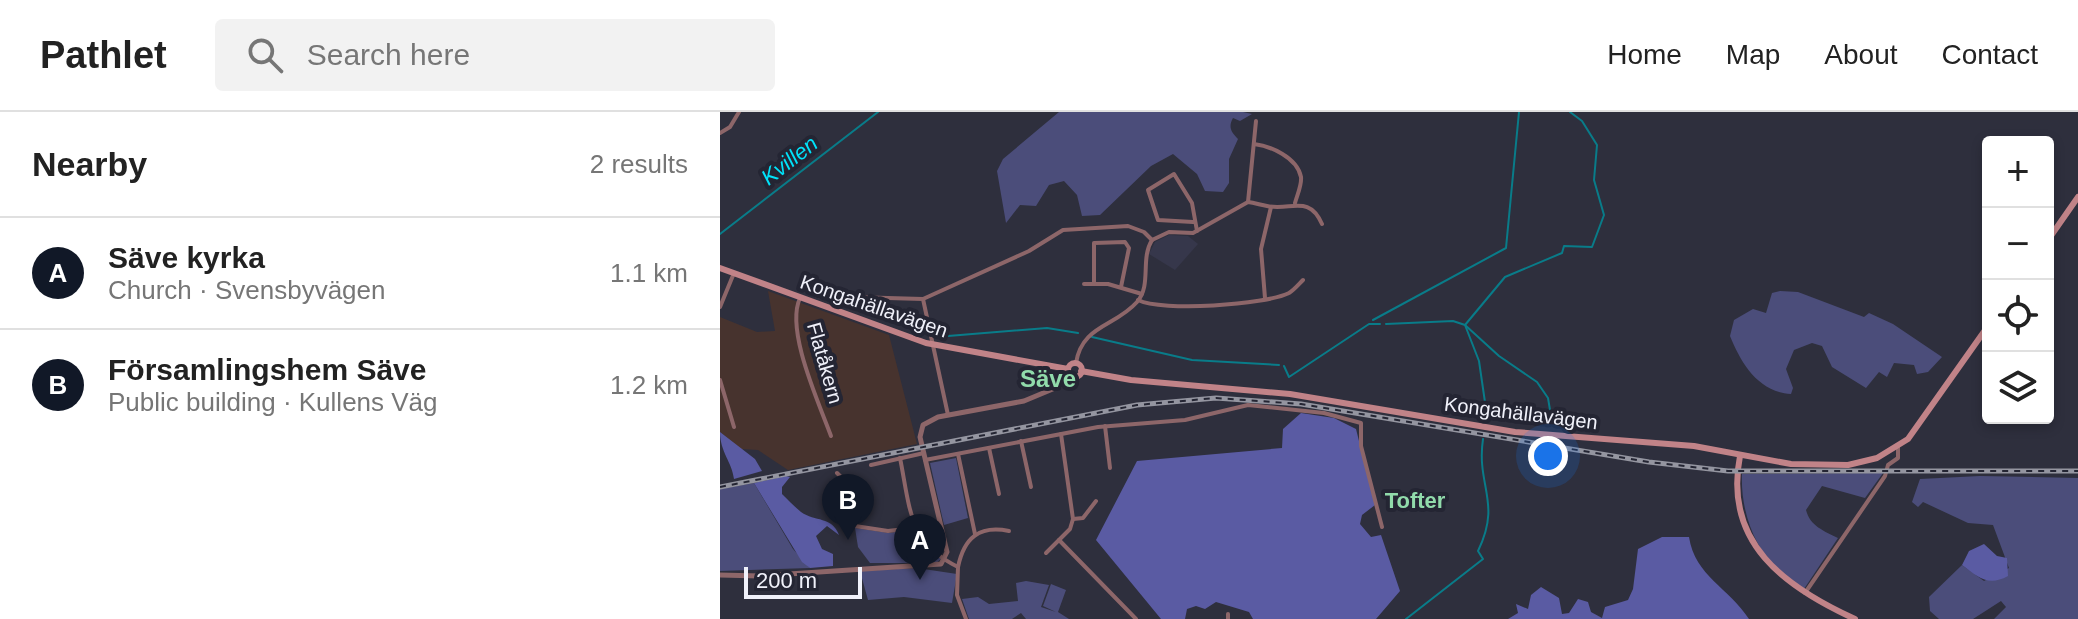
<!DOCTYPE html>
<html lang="en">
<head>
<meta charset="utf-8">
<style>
  body { margin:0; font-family:Arial,sans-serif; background:#f2f2f2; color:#222 }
  .controls { position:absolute; right:24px; top:24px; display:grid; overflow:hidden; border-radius:8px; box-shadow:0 4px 12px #0003 }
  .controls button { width:72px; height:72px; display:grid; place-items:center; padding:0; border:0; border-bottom:2px solid #e0e0e0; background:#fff; color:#222; font:40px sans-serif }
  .scale { position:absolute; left:24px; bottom:20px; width:118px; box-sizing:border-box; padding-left:8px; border:4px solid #f0f1fa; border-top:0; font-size:22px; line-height:28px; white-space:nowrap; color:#f0f1fa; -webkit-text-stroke:6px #242533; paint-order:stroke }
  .you { position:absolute; left:828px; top:344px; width:28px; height:28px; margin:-20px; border:6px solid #fff; border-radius:50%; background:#1a73e8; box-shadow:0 0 0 12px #1a73e833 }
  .badge { display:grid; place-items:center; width:52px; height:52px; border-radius:50%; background:#111827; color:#fff; font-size:26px; font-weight:700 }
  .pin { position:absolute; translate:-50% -66px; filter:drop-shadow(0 2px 4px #0008) }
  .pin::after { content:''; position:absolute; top:42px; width:28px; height:24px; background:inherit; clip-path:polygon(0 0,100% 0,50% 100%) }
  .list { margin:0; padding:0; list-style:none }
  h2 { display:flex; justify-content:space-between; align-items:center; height:104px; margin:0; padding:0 32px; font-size:34px }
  h2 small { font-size:26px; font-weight:400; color:#767676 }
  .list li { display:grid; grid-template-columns:52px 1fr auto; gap:24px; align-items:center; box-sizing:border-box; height:112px; padding:0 32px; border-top:2px solid #e0e0e0 }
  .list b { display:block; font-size:30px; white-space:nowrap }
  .list p { margin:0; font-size:26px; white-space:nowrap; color:#767676 }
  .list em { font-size:26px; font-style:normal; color:#767676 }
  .icon { flex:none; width:44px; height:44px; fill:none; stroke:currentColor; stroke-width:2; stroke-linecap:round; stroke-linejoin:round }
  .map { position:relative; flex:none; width:1358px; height:507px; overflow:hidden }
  header { display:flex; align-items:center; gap:48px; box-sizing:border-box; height:112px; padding:0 40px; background:#fff; border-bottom:2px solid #e0e0e0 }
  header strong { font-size:38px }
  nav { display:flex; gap:44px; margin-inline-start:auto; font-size:28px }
  .search { width:560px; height:72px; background:#f2f2f2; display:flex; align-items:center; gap:20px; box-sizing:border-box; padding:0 28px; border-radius:8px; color:#767676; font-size:30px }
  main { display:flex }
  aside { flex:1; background:#fff }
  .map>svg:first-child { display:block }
  .industrial { fill:#47332e }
  .built { fill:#36374b }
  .green { fill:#4b4d7a }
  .forest { fill:#5a5ba3 }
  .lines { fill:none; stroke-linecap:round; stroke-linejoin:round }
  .stream { stroke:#097c89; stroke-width:2 }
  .minor { stroke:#8d6669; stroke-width:4 }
  .tertiary { stroke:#8d6669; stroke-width:5 }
  .secondary { stroke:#c18388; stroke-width:6 }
  .rail-casing { stroke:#9495a0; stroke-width:5 }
  .rail { stroke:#242533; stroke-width:2; stroke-dasharray:6; stroke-linecap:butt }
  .labels { text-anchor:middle; stroke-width:8; stroke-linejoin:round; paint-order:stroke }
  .street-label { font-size:20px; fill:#f0f1fa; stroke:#242533 }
  .water-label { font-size:22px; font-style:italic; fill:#01e2f9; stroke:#242533 }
  .neighbourhood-label { font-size:22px; font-weight:bold; fill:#91dbab; stroke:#242533 }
  .quarter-label { font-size:24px; font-weight:bold; fill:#91dbab; stroke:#242533 }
</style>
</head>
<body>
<header>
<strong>Pathlet</strong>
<div class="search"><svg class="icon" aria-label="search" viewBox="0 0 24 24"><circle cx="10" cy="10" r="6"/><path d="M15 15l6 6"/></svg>Search here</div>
<nav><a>Home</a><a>Map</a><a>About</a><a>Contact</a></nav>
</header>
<main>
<aside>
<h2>Nearby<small>2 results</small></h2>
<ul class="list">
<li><span class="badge">A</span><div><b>Säve kyrka</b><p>Church · Svensbyvägen</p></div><em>1.1 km</em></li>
<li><span class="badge">B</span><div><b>Församlingshem Säve</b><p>Public building · Kullens Väg</p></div><em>1.2 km</em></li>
</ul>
</aside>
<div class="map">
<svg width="1358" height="507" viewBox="0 0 1358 507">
  <rect width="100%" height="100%" fill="#2e2f3d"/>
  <!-- industrial -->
  <polygon class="industrial" points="48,179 169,223 197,332 68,358 38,338 21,337 0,320 0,205 37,220 55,219"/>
  <!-- built -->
  <polygon class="built" points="449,123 468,124 478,132 455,158 429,142 435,130"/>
  <!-- green -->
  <g class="green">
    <path d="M339 0H523L532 2 520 9 513 6C508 15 511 20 518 27L509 47V71L503 80 485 79 477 62 453 42 431 54 380 103 362 104 357 83 344 69 329 73 316 94 300 93 286 111 277 59 283 47Z"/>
    <path d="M1060 179 1078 180 1144 205 1149 201 1173 212 1222 245 1208 260 1197 262 1194 253 1174 251 1167 265 1159 260 1146 276 1112 255 1102 234 1092 231 1074 238 1066 257 1073 276 1071 282C1038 280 1021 251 1010 224L1014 208 1033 197 1046 201 1052 181Z"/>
    <polygon points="236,346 248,406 224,413 210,351"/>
    <path d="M1163 361 1145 386 1102 374 1086 398C1090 414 1104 419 1118 426L1084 477C1042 456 1020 408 1022 362Z"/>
    <polygon points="1260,364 1358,366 1358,507 1274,507 1286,495 1281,489 1253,507 1219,507 1210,499 1209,485 1242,453 1264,469 1289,456 1273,413 1248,411 1203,390 1198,395 1192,390 1200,367"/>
    <polygon points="34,371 73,437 90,456 0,459 0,377"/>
    <polygon points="135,416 169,421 187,418 181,422 182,434 191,433 193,418 221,447 216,451 150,451 138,435"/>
    <polygon points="197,456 237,462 232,491 184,485 148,488 140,459"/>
    <polygon points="306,469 329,473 321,495 336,500 323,494 331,472 346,478 338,500 349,507 306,507 301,501 292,507 249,507 242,487 258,485 269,492 298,489 296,471"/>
  </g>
  <!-- forest -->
  <g class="forest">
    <polygon points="581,301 614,306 636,317 655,393 642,403 640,412 651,425 661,423 680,479 656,507 533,507 529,500 496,490 485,497 476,494 467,497 465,507 441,507 376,428 417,349 562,336 563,317"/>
    <path d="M0 320 35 347 42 359 14 367C12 350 0 340 0 320Z"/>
    <path d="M66 364 70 365 62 375V382C68 388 75 395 81 400 95 410 112 404 119 423L107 414 96 424 102 437 113 442V454L90 456 82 450 34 371Z"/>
    <path d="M942 425H969C975 464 1009 476 1029 507H788L798 501 796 492 808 497 811 483 821 475 839 486 842 502 849 501 858 487 868 490 871 500 882 506 885 495 908 488 913 477 918 437Z"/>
    <path d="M1264 432 1277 444 1287 446 1288 464C1268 475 1258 465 1242 453L1249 439Z"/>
  </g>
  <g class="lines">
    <!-- stream -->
    <g class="stream">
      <polyline points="0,122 158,0"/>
      <polyline points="653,208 786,136 799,0"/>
      <polyline points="666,212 733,209 745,213 779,244 817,270 828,286 832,310"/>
      <polyline points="228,224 327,216 358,221"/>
      <polyline points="372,225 472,248 559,253"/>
      <polyline points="564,254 569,265 649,212 660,212"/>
      <polyline points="767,304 759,249 745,213 785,165 842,141 844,134 872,135 884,103 874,68 877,33 862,9 850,0"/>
      <path d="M686 507 763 447 758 439C782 390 756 374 763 327"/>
    </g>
    <!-- minor -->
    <g class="minor">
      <polyline points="0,21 10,15 19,0"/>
      <path d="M534 32C550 34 577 45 581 65 582 73 577 83 575 91"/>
      <polyline points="528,90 536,9"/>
      <polyline points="473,110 438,108 428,78 454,62 472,91 477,119"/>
      <path d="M432 128 449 120 473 121 528 90C535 91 541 93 547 94 571 99 589 82 602 112"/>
      <polyline points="364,172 388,172 422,182"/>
      <polyline points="374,172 374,131 405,130 409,136 401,175"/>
      <polyline points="97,184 203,187 309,139 343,118 408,114 424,120 432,128"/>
      <path d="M80 186C65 218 99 291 111 324"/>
      <polyline points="545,186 541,137 551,95"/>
      <polyline points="203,187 228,303"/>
      <path d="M418 188C442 200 545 193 569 181 574 178 579 172 583 168"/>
      <polyline points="0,195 14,161"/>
      <path d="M356 251C362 213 395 215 417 190 432 173 420 147 432 128"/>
      <polyline points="0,268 14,315"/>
      <polyline points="385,314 390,356"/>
      <polyline points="341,322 353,407"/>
      <polyline points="301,329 311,375"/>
      <polyline points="269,336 279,382"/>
      <polyline points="238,342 255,422"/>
      <path d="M180 346C190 395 188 431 238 455L237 483 246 507"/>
      <polyline points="205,348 378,315 465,308 528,293 604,301 641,311 641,334 662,415"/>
      <polyline points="151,353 204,341"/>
      <polyline points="117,361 121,365 135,414 168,419 193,416"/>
      <polyline points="353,407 363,406 376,389"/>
      <polyline points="339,428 416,507"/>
      <polyline points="326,441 350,417 353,407"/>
      <path d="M238 455C244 426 259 413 289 419"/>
      <polyline points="1085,481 1165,364 1168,353 1178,346 1178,335"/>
      <polyline points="508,502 508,507"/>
    </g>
    <!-- tertiary -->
    <polyline class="tertiary" points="0,463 40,464 221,452 227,440 200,325 203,313 218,305 304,289 352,269 354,265"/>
    <!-- secondary -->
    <g class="secondary">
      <polyline points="1328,128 1358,85"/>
      <polyline points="0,156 206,231 348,257"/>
      <circle cx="355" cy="258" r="7"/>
      <polyline points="361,259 411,268 570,282 795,320 974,334 1071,352 1128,353 1157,346 1188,327 1268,214"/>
      <path d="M1020 344C1003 431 1065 475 1135 507"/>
    </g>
    <defs>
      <polyline id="rail" points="0,375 417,293 496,286 581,292 929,350 1008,359 1358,359"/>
    </defs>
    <!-- rail casing -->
    <use href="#rail" class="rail-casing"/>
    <!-- rail -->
    <use href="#rail" class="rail"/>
  </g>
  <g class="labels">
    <!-- street labels -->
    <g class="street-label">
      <text transform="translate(154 194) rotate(19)" y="7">Kongahällavägen</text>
      <text transform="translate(105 251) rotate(74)" y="7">Flatåkern</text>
      <text transform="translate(801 301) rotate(7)" y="7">Kongahällavägen</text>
    </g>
    <!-- water labels -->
    <g class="water-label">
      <text transform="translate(69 48) rotate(-38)" y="8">Kvillen</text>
    </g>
    <!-- neighbourhood labels -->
    <g class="neighbourhood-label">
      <text x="695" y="396">Tofter</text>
    </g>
    <!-- quarter labels -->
    <g class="quarter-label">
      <text x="328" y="275">Säve</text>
    </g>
  </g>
</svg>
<div class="controls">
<button>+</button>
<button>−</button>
<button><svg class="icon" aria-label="locate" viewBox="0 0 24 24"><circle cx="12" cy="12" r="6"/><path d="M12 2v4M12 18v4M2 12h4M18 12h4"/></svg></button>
<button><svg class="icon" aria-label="layers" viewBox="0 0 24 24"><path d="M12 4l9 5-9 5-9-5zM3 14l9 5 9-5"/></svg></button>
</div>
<div class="scale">200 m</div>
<div class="you"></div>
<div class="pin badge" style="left:200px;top:468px">A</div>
<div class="pin badge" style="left:128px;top:428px">B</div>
</div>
</main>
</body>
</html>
